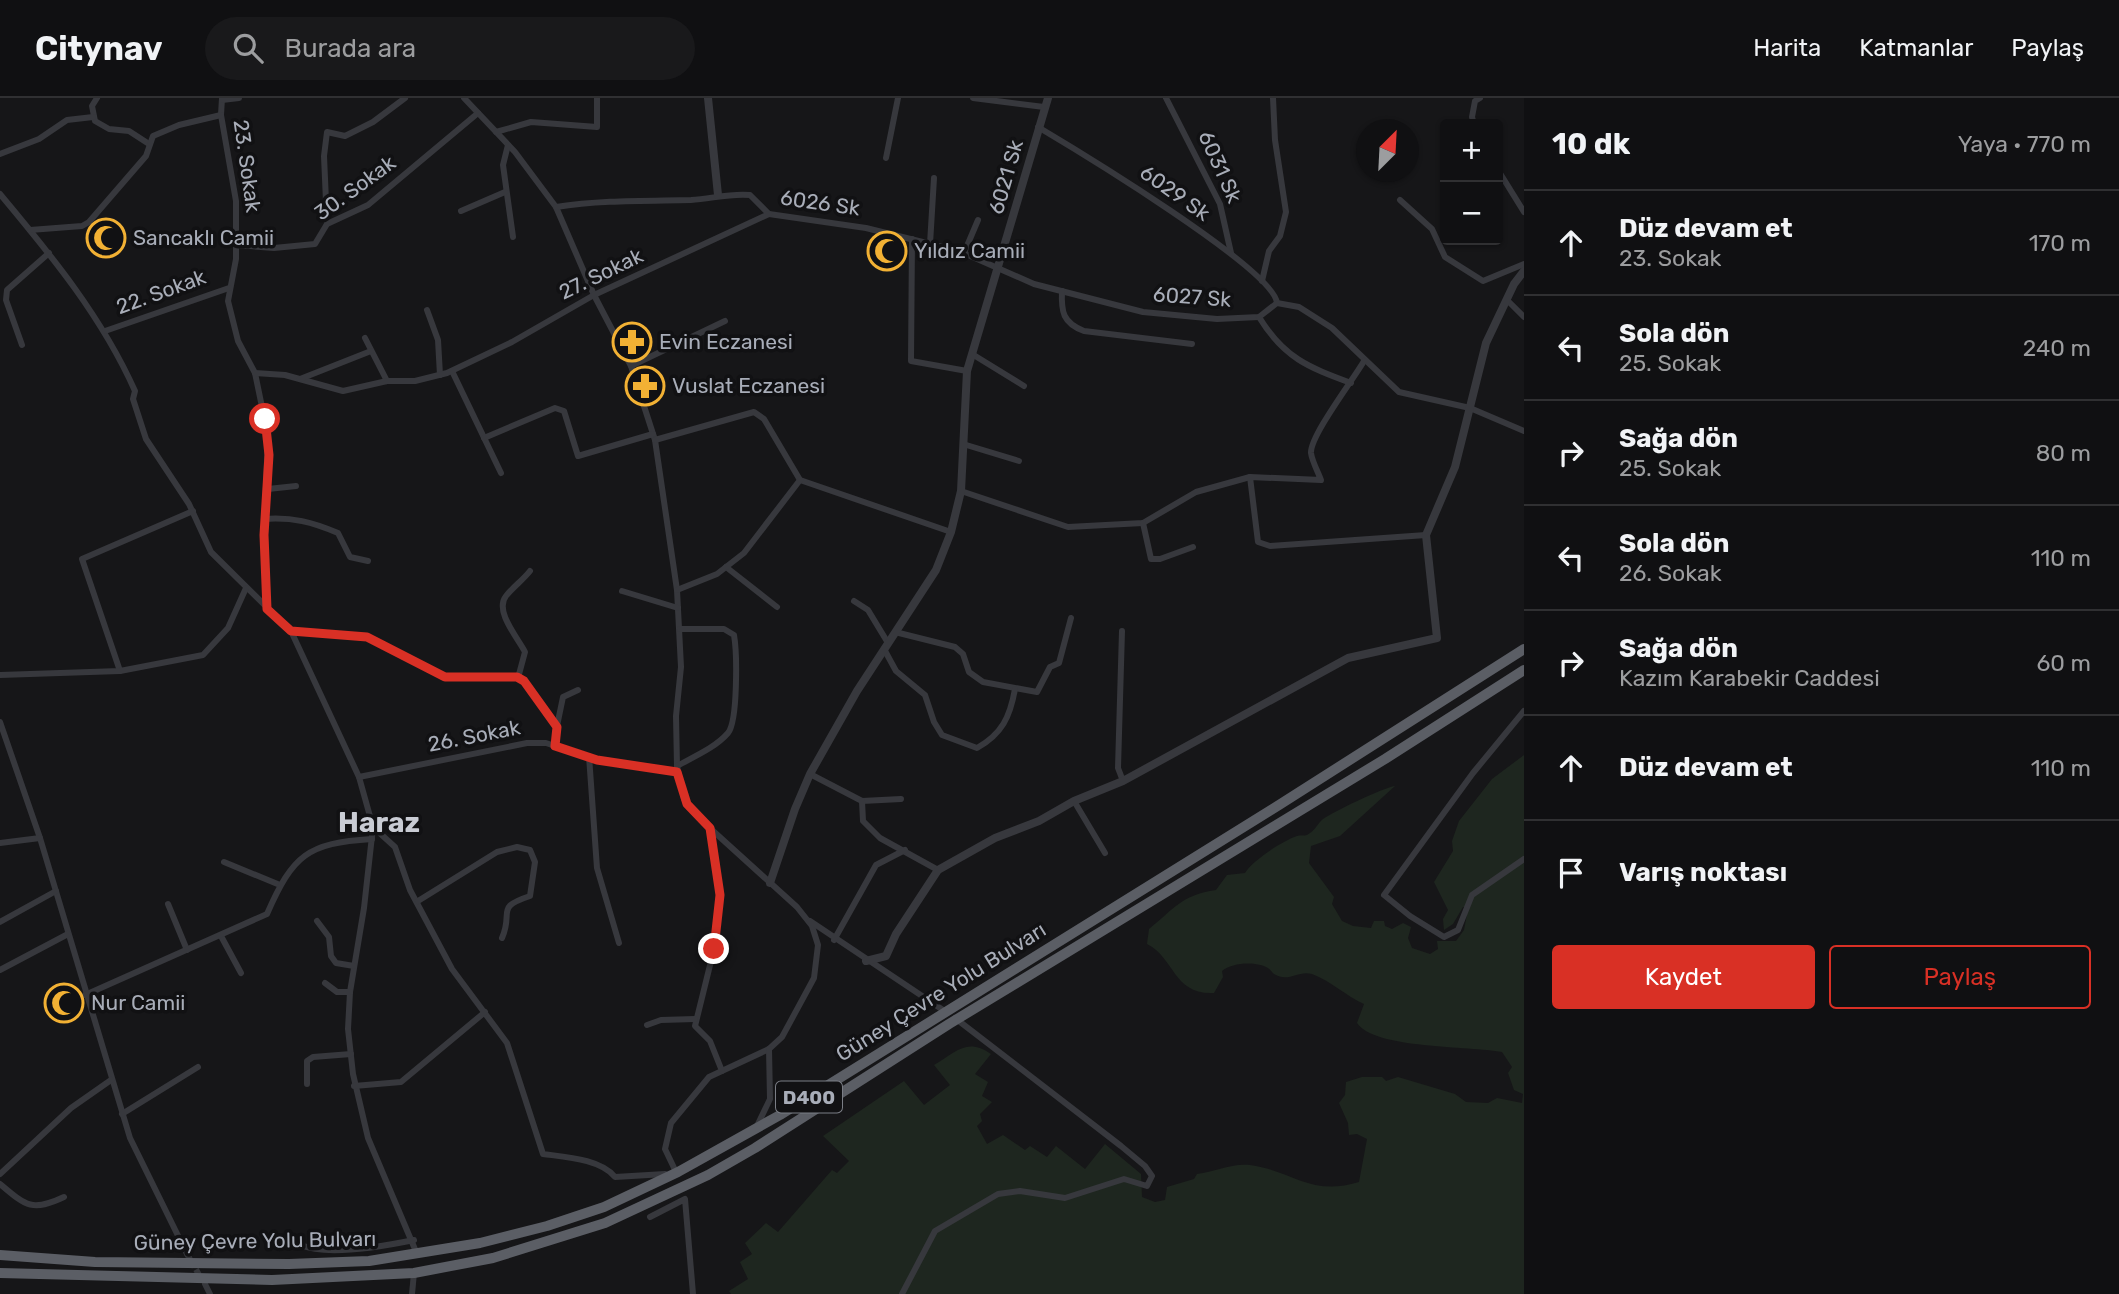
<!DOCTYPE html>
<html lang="tr">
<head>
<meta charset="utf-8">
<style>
  body { margin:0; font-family:Rubik,sans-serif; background:#19191b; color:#f1f3f6 }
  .controls { position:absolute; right:21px; top:21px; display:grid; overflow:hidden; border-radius:7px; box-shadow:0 2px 5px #0004 }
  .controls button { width:63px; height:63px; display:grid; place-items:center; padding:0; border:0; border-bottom:2px solid #303032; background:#101012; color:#f1f3f6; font:35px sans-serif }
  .compass { position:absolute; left:1356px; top:21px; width:63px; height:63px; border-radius:50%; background:#101012; box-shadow:0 2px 5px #0004; rotate:24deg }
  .stop { position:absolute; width:21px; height:21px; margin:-16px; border:5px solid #d93025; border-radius:50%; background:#fff }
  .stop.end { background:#d93025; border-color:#fff; box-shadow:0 2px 7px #0008 }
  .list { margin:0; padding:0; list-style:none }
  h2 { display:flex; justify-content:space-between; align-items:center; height:91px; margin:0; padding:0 28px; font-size:30px }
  h2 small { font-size:23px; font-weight:400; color:#9c9d9f }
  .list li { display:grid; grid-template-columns:46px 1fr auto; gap:21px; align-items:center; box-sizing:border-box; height:105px; padding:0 28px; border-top:2px solid #303032 }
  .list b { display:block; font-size:26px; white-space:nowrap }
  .list p { margin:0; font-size:23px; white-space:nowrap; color:#9c9d9f }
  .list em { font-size:23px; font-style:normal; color:#9c9d9f }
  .actions { display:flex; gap:14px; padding:21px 28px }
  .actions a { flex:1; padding:16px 0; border:2px solid #d93025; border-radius:7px; text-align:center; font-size:24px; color:#d93025 }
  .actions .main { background:#d93025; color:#fff }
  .icon { flex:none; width:38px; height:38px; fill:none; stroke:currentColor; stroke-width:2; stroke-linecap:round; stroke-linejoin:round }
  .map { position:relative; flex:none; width:1524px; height:1196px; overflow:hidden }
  header { display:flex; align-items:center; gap:42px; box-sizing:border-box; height:98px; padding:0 35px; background:#101012; border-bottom:2px solid #303032 }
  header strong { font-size:33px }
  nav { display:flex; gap:38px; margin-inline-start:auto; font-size:24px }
  .search { width:490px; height:63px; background:#19191b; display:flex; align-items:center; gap:18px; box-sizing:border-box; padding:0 24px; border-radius:38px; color:#9c9d9f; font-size:26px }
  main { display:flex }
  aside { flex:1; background:#101012 }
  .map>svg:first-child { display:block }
  .green { fill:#1e261f }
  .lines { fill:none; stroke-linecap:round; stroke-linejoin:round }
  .minor-tunnel { stroke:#333438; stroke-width:6; stroke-dasharray:6 3; stroke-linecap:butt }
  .minor { stroke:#37383d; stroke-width:6 }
  .tertiary { stroke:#37383d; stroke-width:8 }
  .trunk { stroke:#5b5e65; stroke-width:10 }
  .route { stroke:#d93025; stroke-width:9 }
  .labels { text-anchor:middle; stroke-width:7; stroke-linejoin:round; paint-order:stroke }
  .shield { fill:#111113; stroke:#7b7e86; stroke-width:2 }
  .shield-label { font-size:19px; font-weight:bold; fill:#a8adb8 }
  .street-label { font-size:21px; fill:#a8adb8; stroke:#111113 }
  .poi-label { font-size:21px; fill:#a8adb8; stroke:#111113; text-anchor:start }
  .district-label { font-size:28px; font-weight:bold; fill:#c9ccd4; stroke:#111113 }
</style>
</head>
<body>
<header>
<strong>Citynav</strong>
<div class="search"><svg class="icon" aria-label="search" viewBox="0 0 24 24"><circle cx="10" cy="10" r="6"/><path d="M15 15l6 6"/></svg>Burada ara</div>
<nav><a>Harita</a><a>Katmanlar</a><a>Paylaş</a></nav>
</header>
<main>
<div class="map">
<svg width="1524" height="1196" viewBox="0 0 1524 1196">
  <rect width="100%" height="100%" fill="#161618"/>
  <!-- green -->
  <path class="green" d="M1524 657V1196H731L729 1193 748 1181 740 1164 752 1156 745 1145 766 1125 778 1134 832 1072 837 1075 849 1063 823 1038 904 983 924 1007 950 987 934 967C956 954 967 939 991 956L975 976 988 984 982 998 992 1004 980 1016 982 1023 977 1028 987 1046 1003 1037 1025 1052 1030 1048 1047 1059 1056 1048 1085 1071 1105 1046 1141 1076 1142 1099 1155 1104 1165 1102 1167 1089 1194 1081 1197 1076C1215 1074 1231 1065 1250 1067 1294 1073 1311 1099 1359 1084L1367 1041 1357 1036 1349 1037 1348 1025 1339 1005 1345 997 1346 984 1362 979H1382L1386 983 1398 979 1455 996 1466 1004 1488 1005 1497 1000 1522 1005 1523 996 1514 992 1508 975 1512 969 1502 954C1470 948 1374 951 1357 925L1364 906C1346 898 1331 883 1312 876 1299 872 1289 884 1276 877 1273 876 1271 872 1268 870 1257 863 1232 864 1222 873L1223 879 1214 895C1173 897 1175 860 1147 846L1149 831C1174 811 1181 797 1216 792L1227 777 1245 775C1252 763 1282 743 1297 738 1300 737 1304 738 1307 737 1315 733 1317 726 1323 721 1333 714 1382 690 1395 688L1340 738 1311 748 1309 765 1334 799 1332 806 1342 823 1353 828 1371 830 1374 823H1384L1385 828 1392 831 1403 825 1411 829 1408 840 1412 850 1430 856 1438 851 1437 843H1456L1464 832 1468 811 1463 809 1453 826 1444 832 1443 821 1448 812 1434 784 1453 753 1452 743 1459 723 1492 681Z"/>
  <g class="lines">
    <!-- minor-tunnel -->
    <polyline class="minor-tunnel" points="187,1156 202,1182"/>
    <!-- minor -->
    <g class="minor">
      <polyline points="97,0 92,8 95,23 109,31 129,33 149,46"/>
      <polyline points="222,0 221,17 236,103 236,161 228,203 238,243 255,275 268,338 264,437 267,511"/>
      <polyline points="464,0 515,54 556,109 594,197 631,268 655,342 677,492 681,569 676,618 677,668 684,701 701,722 797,809 812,828 818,847 814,880 782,939 769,951 709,979 671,1025 665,1051 676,1074"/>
      <polyline points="973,0 1044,9"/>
      <polyline points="1166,0 1220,106 1231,155"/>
      <polyline points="222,2 239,0"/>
      <polyline points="1474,26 1472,19 1475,3 1480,0"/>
      <path d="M1038 29C1075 51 1274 171 1277 205"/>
      <polyline points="496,34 531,24 597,29 597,0"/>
      <polyline points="508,47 503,67 513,139"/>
      <polyline points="0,56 39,41 67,22 93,19"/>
      <polyline points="886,60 898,0"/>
      <polyline points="1498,72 1524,114"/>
      <path d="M0 96C51 157 102 219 135 293L133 301 146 341 189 406 211 454 291 533 359 679 373 729 364 810 350 894 348 931 353 976 368 1040 417 1156"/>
      <polyline points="1400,102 1432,131 1445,159 1483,183 1524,166"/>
      <path d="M556 109C601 102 645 103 691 102 711 101 729 95 750 97L769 116 866 130 959 153 1034 186 1143 214 1217 221 1259 219 1277 205 1299 209 1332 230 1399 294 1470 310 1524 333"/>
      <polyline points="461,113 505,94"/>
      <polyline points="327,126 324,58 327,34 345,38 373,24 405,0"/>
      <polyline points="30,132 82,128 89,124 146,58 153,38 179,27 221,17"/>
      <polyline points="912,141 911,263 967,273"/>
      <polyline points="930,146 934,80"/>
      <polyline points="237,147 274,150 315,146 327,126 368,107 478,15"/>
      <polyline points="964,155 978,122"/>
      <polyline points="1262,183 1269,153 1280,138 1286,114 1275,42 1273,0"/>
      <path d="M1062 193C1061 214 1063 225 1084 233L1192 246"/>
      <polyline points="1507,202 1524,219"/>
      <polyline points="427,212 438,242 440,277"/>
      <path d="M1259 219C1284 260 1308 269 1351 285"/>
      <polyline points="105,233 229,190"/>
      <polyline points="365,240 387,283"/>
      <polyline points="22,247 6,202 7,192 49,155"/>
      <polyline points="972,256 1024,288"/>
      <polyline points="631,268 725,223"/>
      <polyline points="452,273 501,375"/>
      <polyline points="255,275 285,277 343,293 387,283 415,283 447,275 512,244 594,197 769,116"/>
      <polyline points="300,281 371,253"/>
      <polyline points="484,340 555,310 564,313 578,358 653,336"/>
      <polyline points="655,342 754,314 764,321 800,382 951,434"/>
      <polyline points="963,346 1019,363"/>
      <polyline points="1250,379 1258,444 1270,448 1426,437"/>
      <polyline points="268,391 296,388"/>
      <path d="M961 393 1068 429 1143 425 1196 394 1250 379 1321 382C1318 374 1312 363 1311 355 1310 338 1353 282 1364 263"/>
      <path d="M264 421C293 419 312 424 338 435L350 459 368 463"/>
      <polyline points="1143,425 1151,461 1160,461 1193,449"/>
      <polyline points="726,469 777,509"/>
      <polyline points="677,492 717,476 744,455 800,382"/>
      <polyline points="622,493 678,510"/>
      <polyline points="854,503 868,512 888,545"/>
      <polyline points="291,533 367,539 445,579 517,579 524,583 557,629 555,648"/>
      <polyline points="1122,533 1118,670 1123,683"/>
      <polyline points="895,534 955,549 963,556 969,574 983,584 1037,594 1050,569 1059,565 1071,520"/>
      <path d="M884 551 896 573 925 597 934 624 942 637 977 650C1002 636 1010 619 1015 591"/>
      <polyline points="120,573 82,461 193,413"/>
      <polyline points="0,577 120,573 203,557 228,530 246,490"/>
      <path d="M518 580 525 554C518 540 494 513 506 498 513 489 523 482 530 473"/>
      <polyline points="1524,613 1473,675 1384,797 1410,818 1444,839 1458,832 1472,797 1524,761"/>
      <polyline points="0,624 40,740 130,1040 187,1156"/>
      <polyline points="557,628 563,599 578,592"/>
      <polyline points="589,658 597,770 619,845"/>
      <path d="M677 668C693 659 715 650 728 635 738 623 737 554 734 537L724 531H680"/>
      <polyline points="810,676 862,703 901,701"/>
      <polyline points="359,679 527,645 546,645 597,662 677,674"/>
      <polyline points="862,703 863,723 880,740 938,772"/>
      <polyline points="1074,703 1105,755"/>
      <path d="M373 729 395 749 410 792 452 871 507 945 543 1056C565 1059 601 1061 615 1079L665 1076"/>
      <polyline points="710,731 720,797 714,851 695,928 710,943 722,973"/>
      <polyline points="0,745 40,740"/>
      <polyline points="224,764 280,787"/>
      <path d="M418 803 497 754 517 749 530 752 535 764 530 798C494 810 514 813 502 840"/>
      <polyline points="168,806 187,852"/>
      <polyline points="317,823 329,839 331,858 336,865 354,868"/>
      <polyline points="810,823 946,914"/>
      <polyline points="0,824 56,793"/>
      <polyline points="221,838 241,875"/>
      <polyline points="834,842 876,767 905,752"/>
      <polyline points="0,872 68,836"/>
      <polyline points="325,885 337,894 350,894"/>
      <path d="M85 897 267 816C293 757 307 745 372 741"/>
      <polyline points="647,927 661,922 695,921"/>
      <polyline points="307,986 307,963 313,959 351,956"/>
      <polyline points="354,988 401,984 485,914"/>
      <polyline points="122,1016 198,969"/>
      <polyline points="756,1030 770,1001 769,951"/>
      <polyline points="0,1076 71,1010 111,982"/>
      <path d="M0 1086C26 1108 32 1114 64 1099"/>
      <polyline points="650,1119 685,1101 693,1196"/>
      <path d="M301 1147C328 1159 385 1148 414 1142"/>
      <polyline points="205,1186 210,1196"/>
      <polyline points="412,1196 414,1175"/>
      <polyline points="902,1196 935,1133 998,1096 1020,1093 1065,1100 1124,1081 1147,1088 1152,1078 1145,1068 1121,1048 955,920"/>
    </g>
    <!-- tertiary -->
    <g class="tertiary">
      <polyline points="708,0 718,97"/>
      <polyline points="770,785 795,711 810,676 857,593 936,472 951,434 961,393 967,273 1048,0"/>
      <polyline points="866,863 886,858 896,836 938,772 995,740 1039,723 1074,703 1123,683 1348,560 1437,540 1426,437 1455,369 1486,245 1514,186 1524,173"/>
    </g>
    <!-- trunk -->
    <g class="trunk">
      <polyline points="0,1157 95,1164 289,1166 369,1163 480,1145 547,1128 604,1109 678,1074 780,1017 1279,707 1524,551"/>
      <polyline points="0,1175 272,1182 414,1175 493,1160 605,1125 708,1077 755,1050 949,926 1385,661 1524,572"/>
    </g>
  </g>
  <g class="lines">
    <!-- route -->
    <polyline class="route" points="265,321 269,357 264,437 267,511 291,533 367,539 445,579 517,579 524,583 557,629 555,648 597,662 677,674 687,706 710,730 720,797 714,851"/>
  </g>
  <!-- icons -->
  <defs>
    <symbol id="mosque-ring" viewBox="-11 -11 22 22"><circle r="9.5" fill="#111113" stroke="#f2b134" stroke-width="1.5"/><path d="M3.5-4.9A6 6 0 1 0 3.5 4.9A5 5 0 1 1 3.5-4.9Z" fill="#f2b134"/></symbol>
    <symbol id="pharmacy-ring" viewBox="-11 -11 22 22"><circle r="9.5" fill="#111113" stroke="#f2b134" stroke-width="1.5"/><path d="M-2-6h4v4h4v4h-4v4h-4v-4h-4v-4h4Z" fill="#f2b134"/></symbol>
  </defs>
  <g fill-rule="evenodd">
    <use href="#mosque-ring" x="84" y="118" width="44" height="44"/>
    <use href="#mosque-ring" x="865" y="131" width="44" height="44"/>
    <use href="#pharmacy-ring" x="610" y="222" width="44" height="44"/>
    <use href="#pharmacy-ring" x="623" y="266" width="44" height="44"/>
    <use href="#mosque-ring" x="42" y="883" width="44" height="44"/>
  </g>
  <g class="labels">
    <!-- shield labels -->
    <rect class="shield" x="776" y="983.5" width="66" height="31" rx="5"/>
    <g class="shield-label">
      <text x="809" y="1006">D400</text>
    </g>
    <!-- street labels -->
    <g class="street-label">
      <text transform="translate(247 68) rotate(82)" y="7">23. Sokak</text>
      <text transform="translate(1220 69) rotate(66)" y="7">6031 Sk</text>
      <text transform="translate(1006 79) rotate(-74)" y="7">6021 Sk</text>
      <text transform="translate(355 90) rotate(-36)" y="7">30. Sokak</text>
      <text transform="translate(1175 95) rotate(35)" y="7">6029 Sk</text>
      <text transform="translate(820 105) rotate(8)" y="7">6026 Sk</text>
      <text transform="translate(601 176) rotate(-26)" y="7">27. Sokak</text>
      <text transform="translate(161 194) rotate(-20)" y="7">22. Sokak</text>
      <text transform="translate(1192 199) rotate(4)" y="7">6027 Sk</text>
      <text transform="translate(474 638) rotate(-11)" y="7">26. Sokak</text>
      <text transform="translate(941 894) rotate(-32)" y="7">Güney Çevre Yolu Bulvarı</text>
      <text transform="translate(255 1143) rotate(-1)" y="7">Güney Çevre Yolu Bulvarı</text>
    </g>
    <!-- poi labels -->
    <g class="poi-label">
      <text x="133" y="147">Sancaklı Camii</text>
      <text x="914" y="160">Yıldız Camii</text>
      <text x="659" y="251">Evin Eczanesi</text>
      <text x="672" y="295">Vuslat Eczanesi</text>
      <text x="91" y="912">Nur Camii</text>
    </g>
    <!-- district labels -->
    <g class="district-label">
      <text x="379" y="734">Haraz</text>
    </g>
  </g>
</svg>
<div class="controls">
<button>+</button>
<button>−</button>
</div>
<svg class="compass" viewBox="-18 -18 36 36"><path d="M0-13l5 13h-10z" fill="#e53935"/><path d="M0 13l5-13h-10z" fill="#9c9d9f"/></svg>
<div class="stop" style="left:265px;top:321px"></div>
<div class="stop end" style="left:714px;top:851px"></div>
</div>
<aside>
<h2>10 dk<small>Yaya · 770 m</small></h2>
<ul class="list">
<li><svg class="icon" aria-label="ahead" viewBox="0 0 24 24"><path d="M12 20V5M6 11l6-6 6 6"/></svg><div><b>Düz devam et</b><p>23. Sokak</p></div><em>170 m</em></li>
<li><svg class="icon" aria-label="left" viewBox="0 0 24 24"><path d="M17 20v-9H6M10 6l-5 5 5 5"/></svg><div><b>Sola dön</b><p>25. Sokak</p></div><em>240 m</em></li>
<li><svg class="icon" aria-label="right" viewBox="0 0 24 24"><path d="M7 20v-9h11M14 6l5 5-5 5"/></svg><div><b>Sağa dön</b><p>25. Sokak</p></div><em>80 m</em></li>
<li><svg class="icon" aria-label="left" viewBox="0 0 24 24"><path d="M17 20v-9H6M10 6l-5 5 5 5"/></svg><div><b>Sola dön</b><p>26. Sokak</p></div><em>110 m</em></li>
<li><svg class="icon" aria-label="right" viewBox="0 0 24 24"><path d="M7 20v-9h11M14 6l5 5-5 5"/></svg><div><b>Sağa dön</b><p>Kazım Karabekir Caddesi</p></div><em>60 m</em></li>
<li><svg class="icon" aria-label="ahead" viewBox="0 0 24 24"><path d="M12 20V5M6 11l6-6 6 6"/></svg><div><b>Düz devam et</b></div><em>110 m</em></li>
<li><svg class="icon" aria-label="arrive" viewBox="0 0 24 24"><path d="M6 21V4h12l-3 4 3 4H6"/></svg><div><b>Varış noktası</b></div></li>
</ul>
<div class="actions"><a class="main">Kaydet</a><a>Paylaş</a></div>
</aside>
</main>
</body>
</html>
